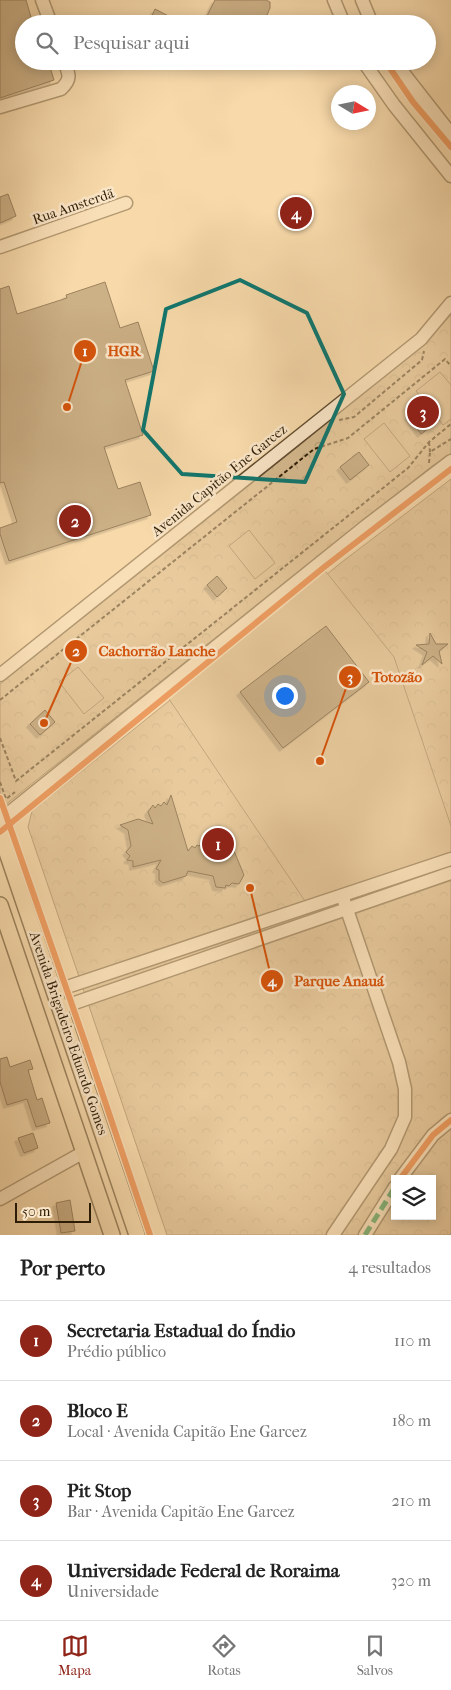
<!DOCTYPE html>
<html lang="pt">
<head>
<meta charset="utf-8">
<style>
  body { margin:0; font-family:"IM FELL French Canon",serif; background:#f2f2f2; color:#222 }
  .controls { position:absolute; right:15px; bottom:15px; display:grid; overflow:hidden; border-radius:0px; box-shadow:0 2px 12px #0003 }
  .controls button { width:45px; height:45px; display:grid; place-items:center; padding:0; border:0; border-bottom:1px solid #e0e0e0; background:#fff; color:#222; font:25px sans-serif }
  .compass { position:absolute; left:331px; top:85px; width:45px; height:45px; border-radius:50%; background:#fff; box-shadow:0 2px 12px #0003; rotate:100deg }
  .scale { position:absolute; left:15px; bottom:12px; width:76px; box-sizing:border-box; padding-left:5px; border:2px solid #2e1d06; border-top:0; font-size:14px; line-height:18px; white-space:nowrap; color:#2e1d06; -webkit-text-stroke:4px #fae6c8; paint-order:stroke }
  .you { position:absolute; left:284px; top:695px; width:18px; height:18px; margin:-12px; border:4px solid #fff; border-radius:50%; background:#1a73e8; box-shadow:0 0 0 8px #1a73e833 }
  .badge { display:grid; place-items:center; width:32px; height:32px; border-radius:50%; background:#8f2418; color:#fff; font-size:16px; font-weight:700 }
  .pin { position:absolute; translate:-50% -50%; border:2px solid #fff; box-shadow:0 1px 5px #0006 }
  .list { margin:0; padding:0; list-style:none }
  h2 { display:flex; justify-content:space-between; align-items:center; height:65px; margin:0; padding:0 20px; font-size:21px }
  h2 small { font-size:16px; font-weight:400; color:#767676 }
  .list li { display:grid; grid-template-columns:32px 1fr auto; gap:15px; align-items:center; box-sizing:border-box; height:80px; padding:0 20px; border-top:1px solid #e0e0e0 }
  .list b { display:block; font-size:19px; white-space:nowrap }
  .list p { margin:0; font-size:16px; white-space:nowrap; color:#767676 }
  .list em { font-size:16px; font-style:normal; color:#767676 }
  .icon { flex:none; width:28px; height:28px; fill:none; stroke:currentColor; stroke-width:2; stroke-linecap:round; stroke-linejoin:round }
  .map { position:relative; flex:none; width:451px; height:1235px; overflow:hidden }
  .search { position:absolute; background:#fff; box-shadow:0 2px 12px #0003; left:15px; right:15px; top:15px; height:55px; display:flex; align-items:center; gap:12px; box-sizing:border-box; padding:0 18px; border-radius:28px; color:#767676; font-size:19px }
  .sheet { height:385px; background:#fff }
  nav { display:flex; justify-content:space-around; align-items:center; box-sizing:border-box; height:70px; border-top:1px solid #e0e0e0; background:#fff; font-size:14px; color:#767676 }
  nav a { display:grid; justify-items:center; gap:2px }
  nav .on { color:#8f2418 }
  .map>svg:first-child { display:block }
  .park { fill:url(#park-crowns); stroke:#826b4a; fill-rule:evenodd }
  .pitch { fill:#d5b98e; stroke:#826b4a }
  .building { fill:#977f5b; stroke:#2e1d06; filter:url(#shadow) }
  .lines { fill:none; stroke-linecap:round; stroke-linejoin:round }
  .minor-casing { stroke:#604c2f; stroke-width:15 }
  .major-casing { stroke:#2e1d06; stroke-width:18 }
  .path { stroke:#2e1d06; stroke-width:2; stroke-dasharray:4 2.5; stroke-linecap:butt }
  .minor { stroke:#fae6c8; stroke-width:12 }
  .major { stroke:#f7d9aa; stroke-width:15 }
  .quiet { stroke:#00873e; stroke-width:5; stroke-dasharray:10 5; stroke-linecap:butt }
  .cycleway-casing { stroke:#fae6c8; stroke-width:9 }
  .cycleway { stroke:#e8590c; stroke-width:6 }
  .marked { fill:none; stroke:#0f766e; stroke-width:4; stroke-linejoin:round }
  .labels { text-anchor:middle; stroke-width:5; stroke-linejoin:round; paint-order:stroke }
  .street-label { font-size:14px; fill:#2e1d06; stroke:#fae6c8 }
  .leader { fill:none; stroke:#d5530b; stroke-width:2 }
  .callout-dot { fill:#d5530b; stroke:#fae6c8; stroke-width:2 }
  .mark-label { font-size:15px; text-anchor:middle; font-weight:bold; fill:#fff }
  .callout-label { font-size:15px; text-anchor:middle; font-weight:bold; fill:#d5530b; stroke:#fae6c8; stroke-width:5; stroke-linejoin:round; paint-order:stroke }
</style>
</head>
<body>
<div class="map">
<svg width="451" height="1235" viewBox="0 0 451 1235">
  <defs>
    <pattern id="park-crowns" width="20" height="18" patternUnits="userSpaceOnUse" patternTransform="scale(1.25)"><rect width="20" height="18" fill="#d5b98e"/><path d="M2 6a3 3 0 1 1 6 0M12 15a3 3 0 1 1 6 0" fill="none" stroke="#b79f79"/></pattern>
    <filter id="shadow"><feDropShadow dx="-3.5" dy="3.5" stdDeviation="0" flood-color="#0004"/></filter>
  </defs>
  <rect width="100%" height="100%" fill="#f7d9aa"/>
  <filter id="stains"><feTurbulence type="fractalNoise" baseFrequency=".004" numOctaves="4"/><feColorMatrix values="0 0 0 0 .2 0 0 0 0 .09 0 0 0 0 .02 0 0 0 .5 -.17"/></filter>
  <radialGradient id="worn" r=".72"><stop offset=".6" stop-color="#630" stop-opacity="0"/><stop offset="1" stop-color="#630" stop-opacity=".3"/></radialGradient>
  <!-- park -->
  <g class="park">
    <polygon points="451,315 451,454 432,466 5,805 0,792 0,684 296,448 428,339"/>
    <path d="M451 479V1235H167L28 827 32 811 342 562ZM395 1179H432V1216H395Z"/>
  </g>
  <!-- pitch -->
  <g class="pitch">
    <polygon points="440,372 451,385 451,419 443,425 416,391"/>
    <polygon points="384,423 410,456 390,472 364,439"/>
    <polygon points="249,530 275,563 255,579 229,546"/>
    <polygon points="323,568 394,657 451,826 451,854 307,904 167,696"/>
    <polygon points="78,667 104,698 84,714 59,682"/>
  </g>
  <!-- building -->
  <g class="building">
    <polygon points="0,0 26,0 33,24 24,24 24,61 48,61 54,80 0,98"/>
    <polygon points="215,0 266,0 270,2 270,8 267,15 262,18 257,16 253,24 203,24"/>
    <polygon points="155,9 184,24 156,24 150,20"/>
    <polygon points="8,194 16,216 0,223 0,197"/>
    <polygon points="105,282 120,328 138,322 154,371 125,380 143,435 104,447 118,489 140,482 151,515 9,561 0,534 0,528 17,522 4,482 0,483 0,289 9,286 17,314 67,298 66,295"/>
    <polygon points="426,403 439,420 421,434 408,416"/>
    <polygon points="359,452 369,465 350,480 340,467"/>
    <polygon points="217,576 227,588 217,597 207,585"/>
    <polygon points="326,626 369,682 283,748 240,692"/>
    <polygon points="430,633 436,644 448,644 439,651 442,664 433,656 422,665 427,652 416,645 429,644"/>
    <polygon points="45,710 55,722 40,735 30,724"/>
    <polygon points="171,795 188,851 192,846 195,848 197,845 199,846 206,839 213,841 216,838 218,839 221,836 223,838 227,834 244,875 239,884 232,883 229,886 226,885 225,888 216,887 213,876 188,871 186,876 163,883 159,880 159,870 156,869 161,860 133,867 133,861 127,860 130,856 126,852 131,846 128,830 120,825 138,819 153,824 148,812 153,805 155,808 158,804 161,806 164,802 167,805"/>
    <polygon points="7,1057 10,1067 30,1060 33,1069 28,1070 37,1100 42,1098 50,1123 36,1127 27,1099 7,1105 0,1082 0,1059"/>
    <polygon points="33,1133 38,1148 24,1153 18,1138"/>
    <polygon points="70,1200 75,1231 61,1233 56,1203"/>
  </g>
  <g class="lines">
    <defs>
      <g id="minor">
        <polyline points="42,0 51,24"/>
        <polyline points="334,0 344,24"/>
        <polyline points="362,0 372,24"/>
        <polyline points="363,61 394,105 451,176"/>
        <polyline points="394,61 451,134"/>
        <path d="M0 107 61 89C72 79 69 74 64 61"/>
        <polyline points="0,247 126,203"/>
        <polyline points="0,675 421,339 451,303"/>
        <polyline points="0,820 366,526 451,461"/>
        <polyline points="55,991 451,859"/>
        <polyline points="60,1008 451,873"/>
        <polyline points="400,1179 433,1135 451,1120"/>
        <polyline points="0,1199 84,1152"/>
        <polyline points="333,1235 391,1149 405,1117 405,1089 399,1062 344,901"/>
        <polyline points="365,1235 395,1187"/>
      </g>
      <g id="major">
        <polyline points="0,832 137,1235"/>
        <polyline points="0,905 112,1235"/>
      </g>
    </defs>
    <!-- minor casing -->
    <use href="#minor" class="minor-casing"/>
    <!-- major casing -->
    <use href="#major" class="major-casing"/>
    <!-- path -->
    <g class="path">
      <polyline points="339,420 354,417 422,360 424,351"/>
      <polyline points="429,442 430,452"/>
      <polyline points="429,463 430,452 451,439"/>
      <polyline points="0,700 314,449 348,438 445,359 451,366"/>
      <polyline points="0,738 16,781 408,468 429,442 451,424"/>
      <polyline points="0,782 6,799 15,792"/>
      <polyline points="2,802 6,799"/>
    </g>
    <!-- minor -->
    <use href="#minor" class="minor"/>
    <!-- major -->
    <use href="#major" class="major"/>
    <!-- quiet -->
    <polyline class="quiet" points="365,1235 395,1187"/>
    <defs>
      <g id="cycleway">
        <polyline points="385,61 413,102 451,147"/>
        <polyline points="0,798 86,1045 150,1235"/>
        <polyline points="0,832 323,568 451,469"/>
        <polyline points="400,1179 433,1135 451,1120"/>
      </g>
    </defs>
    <!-- cycleway casing -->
    <use href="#cycleway" class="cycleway-casing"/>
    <!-- cycleway -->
    <use href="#cycleway" class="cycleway"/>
  </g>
  <!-- marked area -->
  <path d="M0 0H451V1235H0ZM240 280 307 313 344 394 305 482 182 474 143 430 166 309Z" fill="#f7d9aa" fill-opacity=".55" fill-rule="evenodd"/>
  <path class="marked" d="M240 280 307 313 344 394 305 482 182 474 143 430 166 309Z"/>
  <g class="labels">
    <!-- street labels -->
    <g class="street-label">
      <text transform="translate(73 206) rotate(-19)" y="5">Rua Amsterdã</text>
      <text transform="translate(219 480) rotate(-39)" y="5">Avenida Capitão Ene Garcez</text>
      <text transform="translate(69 1033) rotate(71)" y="5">Avenida Brigadeiro Eduardo Gomes</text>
    </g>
  </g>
  <!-- callouts -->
  <path class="leader" d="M67 407L85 351M44 723L76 651M320 761L350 677M250 888L272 981"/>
  <g class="callout-dot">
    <circle cx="67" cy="407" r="5"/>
    <circle cx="44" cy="723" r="5"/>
    <circle cx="320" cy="761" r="5"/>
    <circle cx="250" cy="888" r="5"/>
    <circle cx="85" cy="351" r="12"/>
    <circle cx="76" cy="651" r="12"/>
    <circle cx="350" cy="677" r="12"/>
    <circle cx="272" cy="981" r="12"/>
  </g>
  <g class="mark-label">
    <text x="85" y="356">1</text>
    <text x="76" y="656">2</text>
    <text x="350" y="682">3</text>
    <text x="272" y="986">4</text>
  </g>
  <g class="callout-label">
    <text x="124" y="356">HGR</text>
    <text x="157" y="656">Cachorrão Lanche</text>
    <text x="397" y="682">Totozão</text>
    <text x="339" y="986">Parque Anauá</text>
  </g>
  <rect width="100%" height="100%" filter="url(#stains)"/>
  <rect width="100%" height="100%" fill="url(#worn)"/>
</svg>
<div class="controls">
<button><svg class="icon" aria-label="layers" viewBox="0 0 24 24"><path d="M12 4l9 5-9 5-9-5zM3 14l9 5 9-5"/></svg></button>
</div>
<svg class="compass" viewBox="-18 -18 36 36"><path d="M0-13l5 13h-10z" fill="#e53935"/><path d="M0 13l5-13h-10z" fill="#767676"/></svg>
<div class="scale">50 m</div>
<div class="you"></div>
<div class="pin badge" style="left:218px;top:844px">1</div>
<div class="pin badge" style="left:75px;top:521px">2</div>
<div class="pin badge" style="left:423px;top:412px">3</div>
<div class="pin badge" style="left:296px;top:213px">4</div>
<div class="search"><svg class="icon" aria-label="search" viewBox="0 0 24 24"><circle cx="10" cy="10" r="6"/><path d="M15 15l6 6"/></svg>Pesquisar aqui</div>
</div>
<section class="sheet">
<h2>Por perto<small>4 resultados</small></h2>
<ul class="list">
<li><span class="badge">1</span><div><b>Secretaria Estadual do Índio</b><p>Prédio público</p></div><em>110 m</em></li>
<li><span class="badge">2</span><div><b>Bloco E</b><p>Local · Avenida Capitão Ene Garcez</p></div><em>180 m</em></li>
<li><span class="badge">3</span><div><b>Pit Stop</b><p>Bar · Avenida Capitão Ene Garcez</p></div><em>210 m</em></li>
<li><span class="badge">4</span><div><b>Universidade Federal de Roraima</b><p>Universidade</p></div><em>320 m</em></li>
</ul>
</section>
<nav>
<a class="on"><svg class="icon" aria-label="map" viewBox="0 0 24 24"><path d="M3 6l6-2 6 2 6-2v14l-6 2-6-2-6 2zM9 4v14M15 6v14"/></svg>Mapa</a>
<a><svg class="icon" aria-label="directions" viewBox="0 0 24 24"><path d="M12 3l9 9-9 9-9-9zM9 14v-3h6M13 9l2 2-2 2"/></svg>Rotas</a>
<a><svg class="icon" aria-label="saved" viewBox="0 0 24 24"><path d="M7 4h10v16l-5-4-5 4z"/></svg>Salvos</a>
</nav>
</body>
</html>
